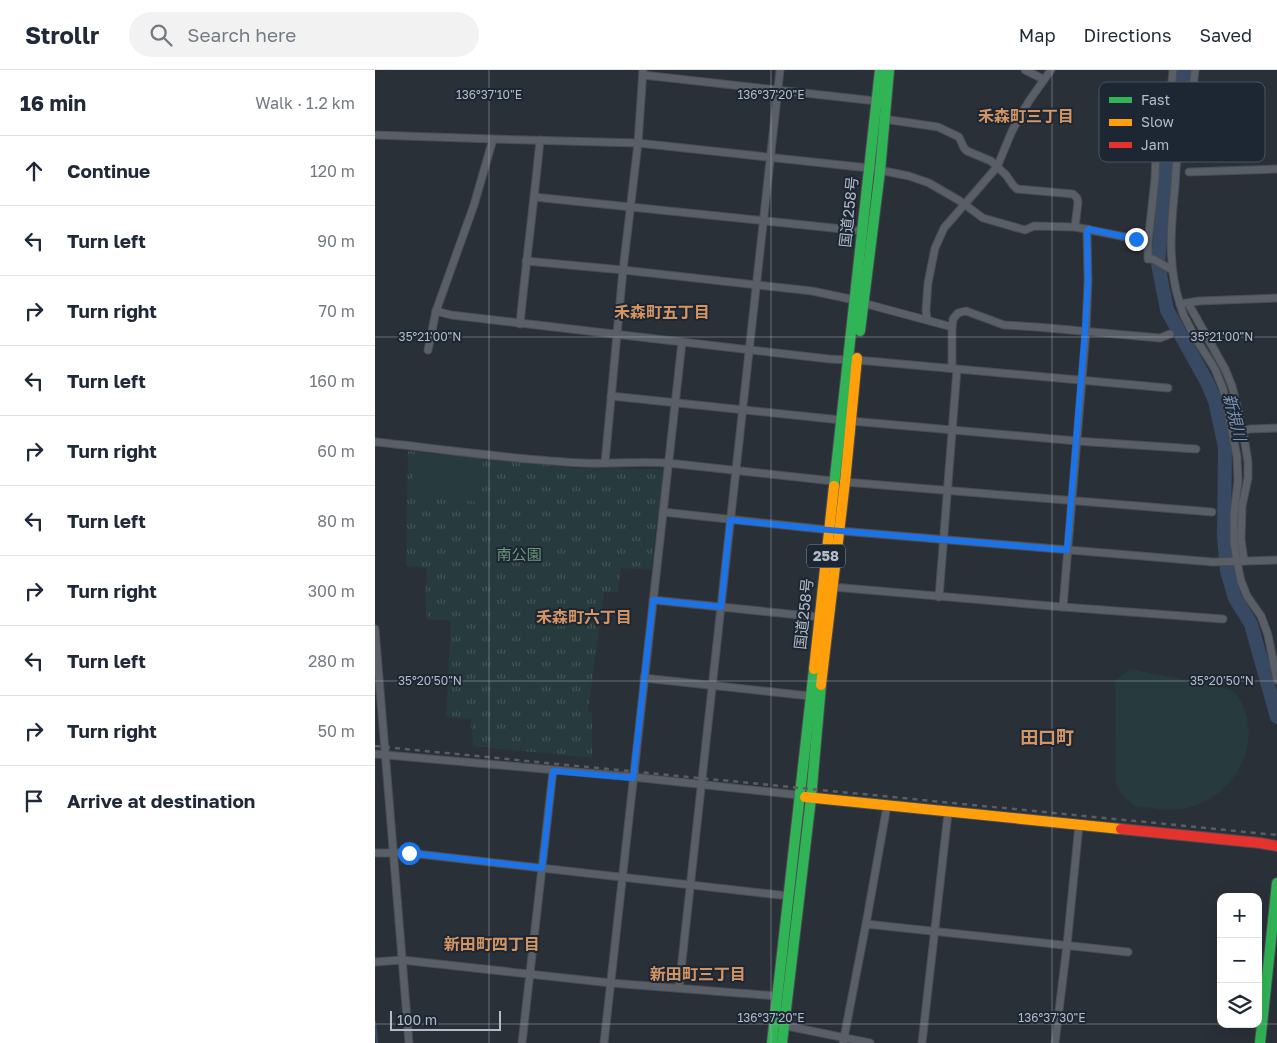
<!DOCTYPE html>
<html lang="en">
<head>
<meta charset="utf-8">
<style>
  body { margin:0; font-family:"Golos Text","Noto Sans JP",sans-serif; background:#f2f2f3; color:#1f2937 }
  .controls { position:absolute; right:15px; bottom:15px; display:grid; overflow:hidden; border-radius:10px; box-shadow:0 5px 20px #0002 }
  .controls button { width:45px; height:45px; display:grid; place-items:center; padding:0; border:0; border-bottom:1px solid #e0e1e3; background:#fff; color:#1f2937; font:25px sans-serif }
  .scale { position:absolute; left:15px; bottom:12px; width:111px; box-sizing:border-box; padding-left:5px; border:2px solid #b4bcc9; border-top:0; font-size:14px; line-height:18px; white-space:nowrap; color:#b4bcc9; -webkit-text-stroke:4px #1d2633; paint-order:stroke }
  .stop { position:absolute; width:15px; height:15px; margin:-11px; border:4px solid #1a73e8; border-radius:50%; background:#fff }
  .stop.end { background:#1a73e8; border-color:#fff; box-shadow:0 1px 5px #0008 }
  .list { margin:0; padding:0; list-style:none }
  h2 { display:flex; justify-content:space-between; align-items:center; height:65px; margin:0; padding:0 20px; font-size:21px }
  h2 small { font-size:16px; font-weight:400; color:#747a83 }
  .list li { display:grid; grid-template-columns:32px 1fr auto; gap:15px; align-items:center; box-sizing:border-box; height:70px; padding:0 20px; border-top:1px solid #e0e1e3 }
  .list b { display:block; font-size:19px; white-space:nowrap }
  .list em { font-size:16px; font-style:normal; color:#747a83 }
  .icon { flex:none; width:28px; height:28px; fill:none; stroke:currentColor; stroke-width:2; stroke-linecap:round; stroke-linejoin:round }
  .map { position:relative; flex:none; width:902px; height:973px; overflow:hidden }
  header { display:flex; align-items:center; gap:30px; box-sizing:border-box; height:70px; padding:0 25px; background:#fff; border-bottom:1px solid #e0e1e3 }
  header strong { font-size:24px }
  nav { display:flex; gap:28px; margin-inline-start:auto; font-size:18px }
  .search { width:350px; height:45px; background:#f2f2f3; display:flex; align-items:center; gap:12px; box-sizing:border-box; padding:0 18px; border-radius:28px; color:#747a83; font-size:19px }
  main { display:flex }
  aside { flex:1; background:#fff }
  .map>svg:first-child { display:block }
  .grass { fill:url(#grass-tufts) }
  .pitch { fill:#273a3e }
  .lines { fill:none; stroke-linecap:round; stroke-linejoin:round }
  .stream { stroke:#384963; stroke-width:2.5 }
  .river { stroke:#384963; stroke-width:14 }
  .street-casing { stroke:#484c53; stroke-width:9 }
  .fast-casing { stroke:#484c53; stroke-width:12 }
  .slow-casing { stroke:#484c53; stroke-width:12 }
  .jam-casing { stroke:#484c53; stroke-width:12 }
  .street { stroke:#5a5e66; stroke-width:7 }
  .fast { stroke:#30b455; stroke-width:10 }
  .slow { stroke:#ff9f0a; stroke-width:10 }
  .jam { stroke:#e5322d; stroke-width:10 }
  .rail { stroke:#595d64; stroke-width:2.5; stroke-dasharray:5 5; stroke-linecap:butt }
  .route { stroke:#1a73e8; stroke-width:6 }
  .ticks { fill:none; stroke:#b4bcc9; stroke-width:1; stroke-opacity:0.45 }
  .labels { text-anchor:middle; stroke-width:4; stroke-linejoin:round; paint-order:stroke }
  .shield { fill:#1d2633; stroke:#878f9c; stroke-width:1 }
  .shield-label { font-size:14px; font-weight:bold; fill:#b4bcc9 }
  .street-label { font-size:15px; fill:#b4bcc9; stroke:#1d2633 }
  .park-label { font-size:15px; fill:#6b9a76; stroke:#1d2633 }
  .neighbourhood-label { font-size:16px; font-weight:bold; fill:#d59563; stroke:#1d2633 }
  .water-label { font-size:16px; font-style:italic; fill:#7c92b1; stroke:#1d2633 }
  .quarter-label { font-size:18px; font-weight:bold; fill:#d59563; stroke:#1d2633 }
  .key { fill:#1d2633; stroke:#4a5360; stroke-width:1 }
  .key-label { font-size:14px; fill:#b4bcc9 }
  .ticks-label { font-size:12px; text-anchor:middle; fill:#b4bcc9; stroke:#1d2633; stroke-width:4; stroke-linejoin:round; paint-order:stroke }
</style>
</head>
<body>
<header>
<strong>Strollr</strong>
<div class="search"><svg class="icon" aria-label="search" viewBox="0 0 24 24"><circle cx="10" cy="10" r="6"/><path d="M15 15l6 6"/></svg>Search here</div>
<nav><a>Map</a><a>Directions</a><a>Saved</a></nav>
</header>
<main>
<aside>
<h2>16 min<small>Walk · 1.2 km</small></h2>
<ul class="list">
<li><svg class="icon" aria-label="ahead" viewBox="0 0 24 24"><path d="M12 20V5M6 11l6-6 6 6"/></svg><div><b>Continue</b></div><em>120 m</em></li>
<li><svg class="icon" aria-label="left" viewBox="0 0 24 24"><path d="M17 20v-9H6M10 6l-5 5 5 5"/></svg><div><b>Turn left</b></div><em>90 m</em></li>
<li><svg class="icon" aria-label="right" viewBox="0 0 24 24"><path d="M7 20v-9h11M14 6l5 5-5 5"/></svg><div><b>Turn right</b></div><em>70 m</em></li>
<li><svg class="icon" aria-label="left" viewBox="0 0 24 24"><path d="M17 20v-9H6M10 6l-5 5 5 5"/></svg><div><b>Turn left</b></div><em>160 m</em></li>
<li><svg class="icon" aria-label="right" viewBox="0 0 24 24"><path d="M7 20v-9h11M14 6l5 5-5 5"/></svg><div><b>Turn right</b></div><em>60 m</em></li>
<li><svg class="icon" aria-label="left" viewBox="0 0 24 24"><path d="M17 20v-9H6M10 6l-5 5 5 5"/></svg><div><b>Turn left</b></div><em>80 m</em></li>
<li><svg class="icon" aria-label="right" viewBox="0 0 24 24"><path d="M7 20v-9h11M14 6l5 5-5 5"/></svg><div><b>Turn right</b></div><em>300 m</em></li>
<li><svg class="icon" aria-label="left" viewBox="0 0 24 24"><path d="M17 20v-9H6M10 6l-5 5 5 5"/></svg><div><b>Turn left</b></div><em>280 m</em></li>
<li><svg class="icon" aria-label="right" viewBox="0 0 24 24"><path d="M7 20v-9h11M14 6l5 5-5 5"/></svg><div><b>Turn right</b></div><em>50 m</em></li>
<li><svg class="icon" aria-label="arrive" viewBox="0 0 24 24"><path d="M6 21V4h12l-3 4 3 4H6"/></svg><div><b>Arrive at destination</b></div></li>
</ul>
</aside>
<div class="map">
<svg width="902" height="973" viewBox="0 0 902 973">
  <defs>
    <pattern id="grass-tufts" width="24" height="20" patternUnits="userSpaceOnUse" patternTransform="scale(1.25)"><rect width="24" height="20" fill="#273a3e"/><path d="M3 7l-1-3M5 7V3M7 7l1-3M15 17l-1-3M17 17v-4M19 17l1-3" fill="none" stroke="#445559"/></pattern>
  </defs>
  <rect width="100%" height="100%" fill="#2a3038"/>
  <!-- grass -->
  <polygon class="grass" points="33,381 202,398 287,399 287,410 276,500 246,498 243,522 229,522 213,642 217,642 217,688 98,676 96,649 71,647 76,551 52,549 50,527 52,498 31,496"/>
  <!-- pitch -->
  <g class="pitch">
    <polygon points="39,386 108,393 105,432 36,426"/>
    <path d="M755 599 856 620C864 625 868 635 871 645 883 686 852 729 812 738 800 740 789 740 777 738 772 737 763 737 759 735 751 730 745 722 741 715L740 611Z"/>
  </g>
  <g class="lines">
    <!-- stream -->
    <polyline class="stream" points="0,952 2,973"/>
    <!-- river -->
    <polyline class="river" points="809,0 806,24 793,76 783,194 792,240 832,312 840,331 850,377 849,466 852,501 860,528 876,554 902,647"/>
    <defs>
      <g id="street">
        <polyline points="650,0 668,9"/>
        <path d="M820 0C819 9 818 18 817 27 814 43 808 58 804 75 801 88 801 103 800 116 796 155 792 196 805 234L824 231 902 228"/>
        <polyline points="268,5 501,31"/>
        <polyline points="509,49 563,57 584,67 589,78 592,81 616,91 631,105 638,115 642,119 698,124 702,128 703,132 700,157"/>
        <polyline points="0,65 118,69 263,73 494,98 534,106 554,113 585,131 608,148 650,160 659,156 700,157 761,169 773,173"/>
        <polyline points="814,102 902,99"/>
        <polyline points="159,127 487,161"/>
        <polyline points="151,191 248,200 437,221 480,230"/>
        <polyline points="797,200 778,189 773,189 773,173 780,109 781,84 786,51 796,22 798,0"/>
        <polyline points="488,233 577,257 577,298"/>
        <polyline points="813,233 850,299 857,316 868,361 873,392 873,408 867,436 866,469 869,491"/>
        <polyline points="805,234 809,246 821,269 840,299 848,319 857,360 862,387 863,411 859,444 859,472 862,492 866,511 872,526 886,546 893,565 902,610"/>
        <polyline points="61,241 76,245 454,289 473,290"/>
        <polyline points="552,249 551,240 553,213 560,178 569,158 622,97 637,61 654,31 676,0"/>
        <path d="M145 254C151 192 159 132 165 70"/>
        <polyline points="577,257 578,249 583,243 591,241 629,255 662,257 785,268 795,264"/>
        <polyline points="53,280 61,241 99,135 118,69"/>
        <polyline points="482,290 793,318"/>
        <polyline points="236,326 466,350"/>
        <polyline points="476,351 702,371 821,379"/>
        <polyline points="868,361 875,359 902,358"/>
        <path d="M0 372C69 379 139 390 209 393 237 394 265 391 293 393L458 411"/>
        <polyline points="230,393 248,200 263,73 268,0"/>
        <polyline points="470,412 837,442"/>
        <polyline points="288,442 454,460 838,492 902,490"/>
        <polyline points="458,517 688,537 848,549"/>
        <polyline points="564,527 582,299"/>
        <polyline points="278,530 444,547"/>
        <polyline points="688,537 711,261 713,210 712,163 713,159"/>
        <polyline points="0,559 34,973"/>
        <polyline points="269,608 435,626"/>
        <polyline points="0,684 258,707 424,725"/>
        <polyline points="0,783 34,783 414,826"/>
        <polyline points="491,854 753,882"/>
        <polyline points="0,892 27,890 236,913 402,926"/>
        <polyline points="304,918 405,0"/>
        <polyline points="407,955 495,973"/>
        <polyline points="147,973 178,701"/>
        <polyline points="229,973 307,272"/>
        <polyline points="468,973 491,854 512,736"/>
        <polyline points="547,973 573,743"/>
        <polyline points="680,973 692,875 704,755"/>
      </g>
      <g id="fast">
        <polyline points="485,261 505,101 514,0"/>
        <polyline points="459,416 505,0"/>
        <polyline points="397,973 439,599"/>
        <polyline points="407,973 436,728 446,615"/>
        <polyline points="885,973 902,813"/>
      </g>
      <g id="slow">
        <polyline points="439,599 459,416"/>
        <polyline points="446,615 470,412 482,288"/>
        <polyline points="430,727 746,759"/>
      </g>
      <polyline id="jam" points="746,759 885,773 902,776"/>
    </defs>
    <!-- street casing -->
    <use href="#street" class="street-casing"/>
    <!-- fast casing -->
    <use href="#fast" class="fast-casing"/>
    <!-- slow casing -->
    <use href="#slow" class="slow-casing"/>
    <!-- jam casing -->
    <use href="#jam" class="jam-casing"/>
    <!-- street -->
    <use href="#street" class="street"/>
    <!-- fast -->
    <use href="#fast" class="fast"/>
    <!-- slow -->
    <use href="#slow" class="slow"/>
    <!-- jam -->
    <use href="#jam" class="jam"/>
    <!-- rail -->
    <polyline class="rail" points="0,676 902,765"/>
  </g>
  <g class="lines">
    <!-- route -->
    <polyline class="route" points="34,783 167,798 178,701 258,708 278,530 346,537 355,450 454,460 692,480 710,261 713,210 712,163 713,159 761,169"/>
  </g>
  <!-- ticks -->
  <path class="ticks" d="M114 0V973M396 0V973M677 0V973M0 267H902M0 611H902M0 954H902"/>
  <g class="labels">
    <!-- shield labels -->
    <rect class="shield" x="432" y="474.5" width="38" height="23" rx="4"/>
    <g class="shield-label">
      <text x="451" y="491">258</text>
    </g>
    <!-- street labels -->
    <g class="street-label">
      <text transform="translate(474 142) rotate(-84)" y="5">国道258号</text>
      <text transform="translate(429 544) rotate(-84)" y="5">国道258号</text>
    </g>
    <!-- park labels -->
    <g class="park-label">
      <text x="144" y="490">南公園</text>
    </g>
    <!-- neighbourhood labels -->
    <g class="neighbourhood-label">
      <text x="651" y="52">禾森町三丁目</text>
      <text x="287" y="248">禾森町五丁目</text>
      <text x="209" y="553">禾森町六丁目</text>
      <text x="117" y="880">新田町四丁目</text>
      <text x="323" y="910">新田町三丁目</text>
    </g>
    <!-- water labels -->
    <g class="water-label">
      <text transform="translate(860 347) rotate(76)" y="6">新規川</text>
    </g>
    <!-- quarter labels -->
    <g class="quarter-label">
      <text x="672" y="674">田口町</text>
    </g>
  </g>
  <!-- legend -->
  <rect x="724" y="12" width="166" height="80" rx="8" class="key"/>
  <rect x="734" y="27" width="23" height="6" fill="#30b455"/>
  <rect x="734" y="49" width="23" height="7" fill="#ff9f0a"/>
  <rect x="734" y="72" width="23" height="6" fill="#e5322d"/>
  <g class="key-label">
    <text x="766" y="35">Fast</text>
    <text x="766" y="57">Slow</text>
    <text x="766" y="80">Jam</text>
  </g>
  <g class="ticks-label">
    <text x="114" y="29">136°37'10"E</text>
    <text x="396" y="29">136°37'20"E</text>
    <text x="55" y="271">35°21'00"N</text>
    <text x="847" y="271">35°21'00"N</text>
    <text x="55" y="615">35°20'50"N</text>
    <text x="847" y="615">35°20'50"N</text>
    <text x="396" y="952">136°37'20"E</text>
    <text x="677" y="952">136°37'30"E</text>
  </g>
</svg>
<div class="controls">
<button>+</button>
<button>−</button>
<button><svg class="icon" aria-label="layers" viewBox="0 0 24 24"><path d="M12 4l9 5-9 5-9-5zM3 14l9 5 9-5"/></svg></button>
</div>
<div class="scale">100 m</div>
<div class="stop" style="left:34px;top:783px"></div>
<div class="stop end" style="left:761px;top:169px"></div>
</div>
</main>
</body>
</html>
